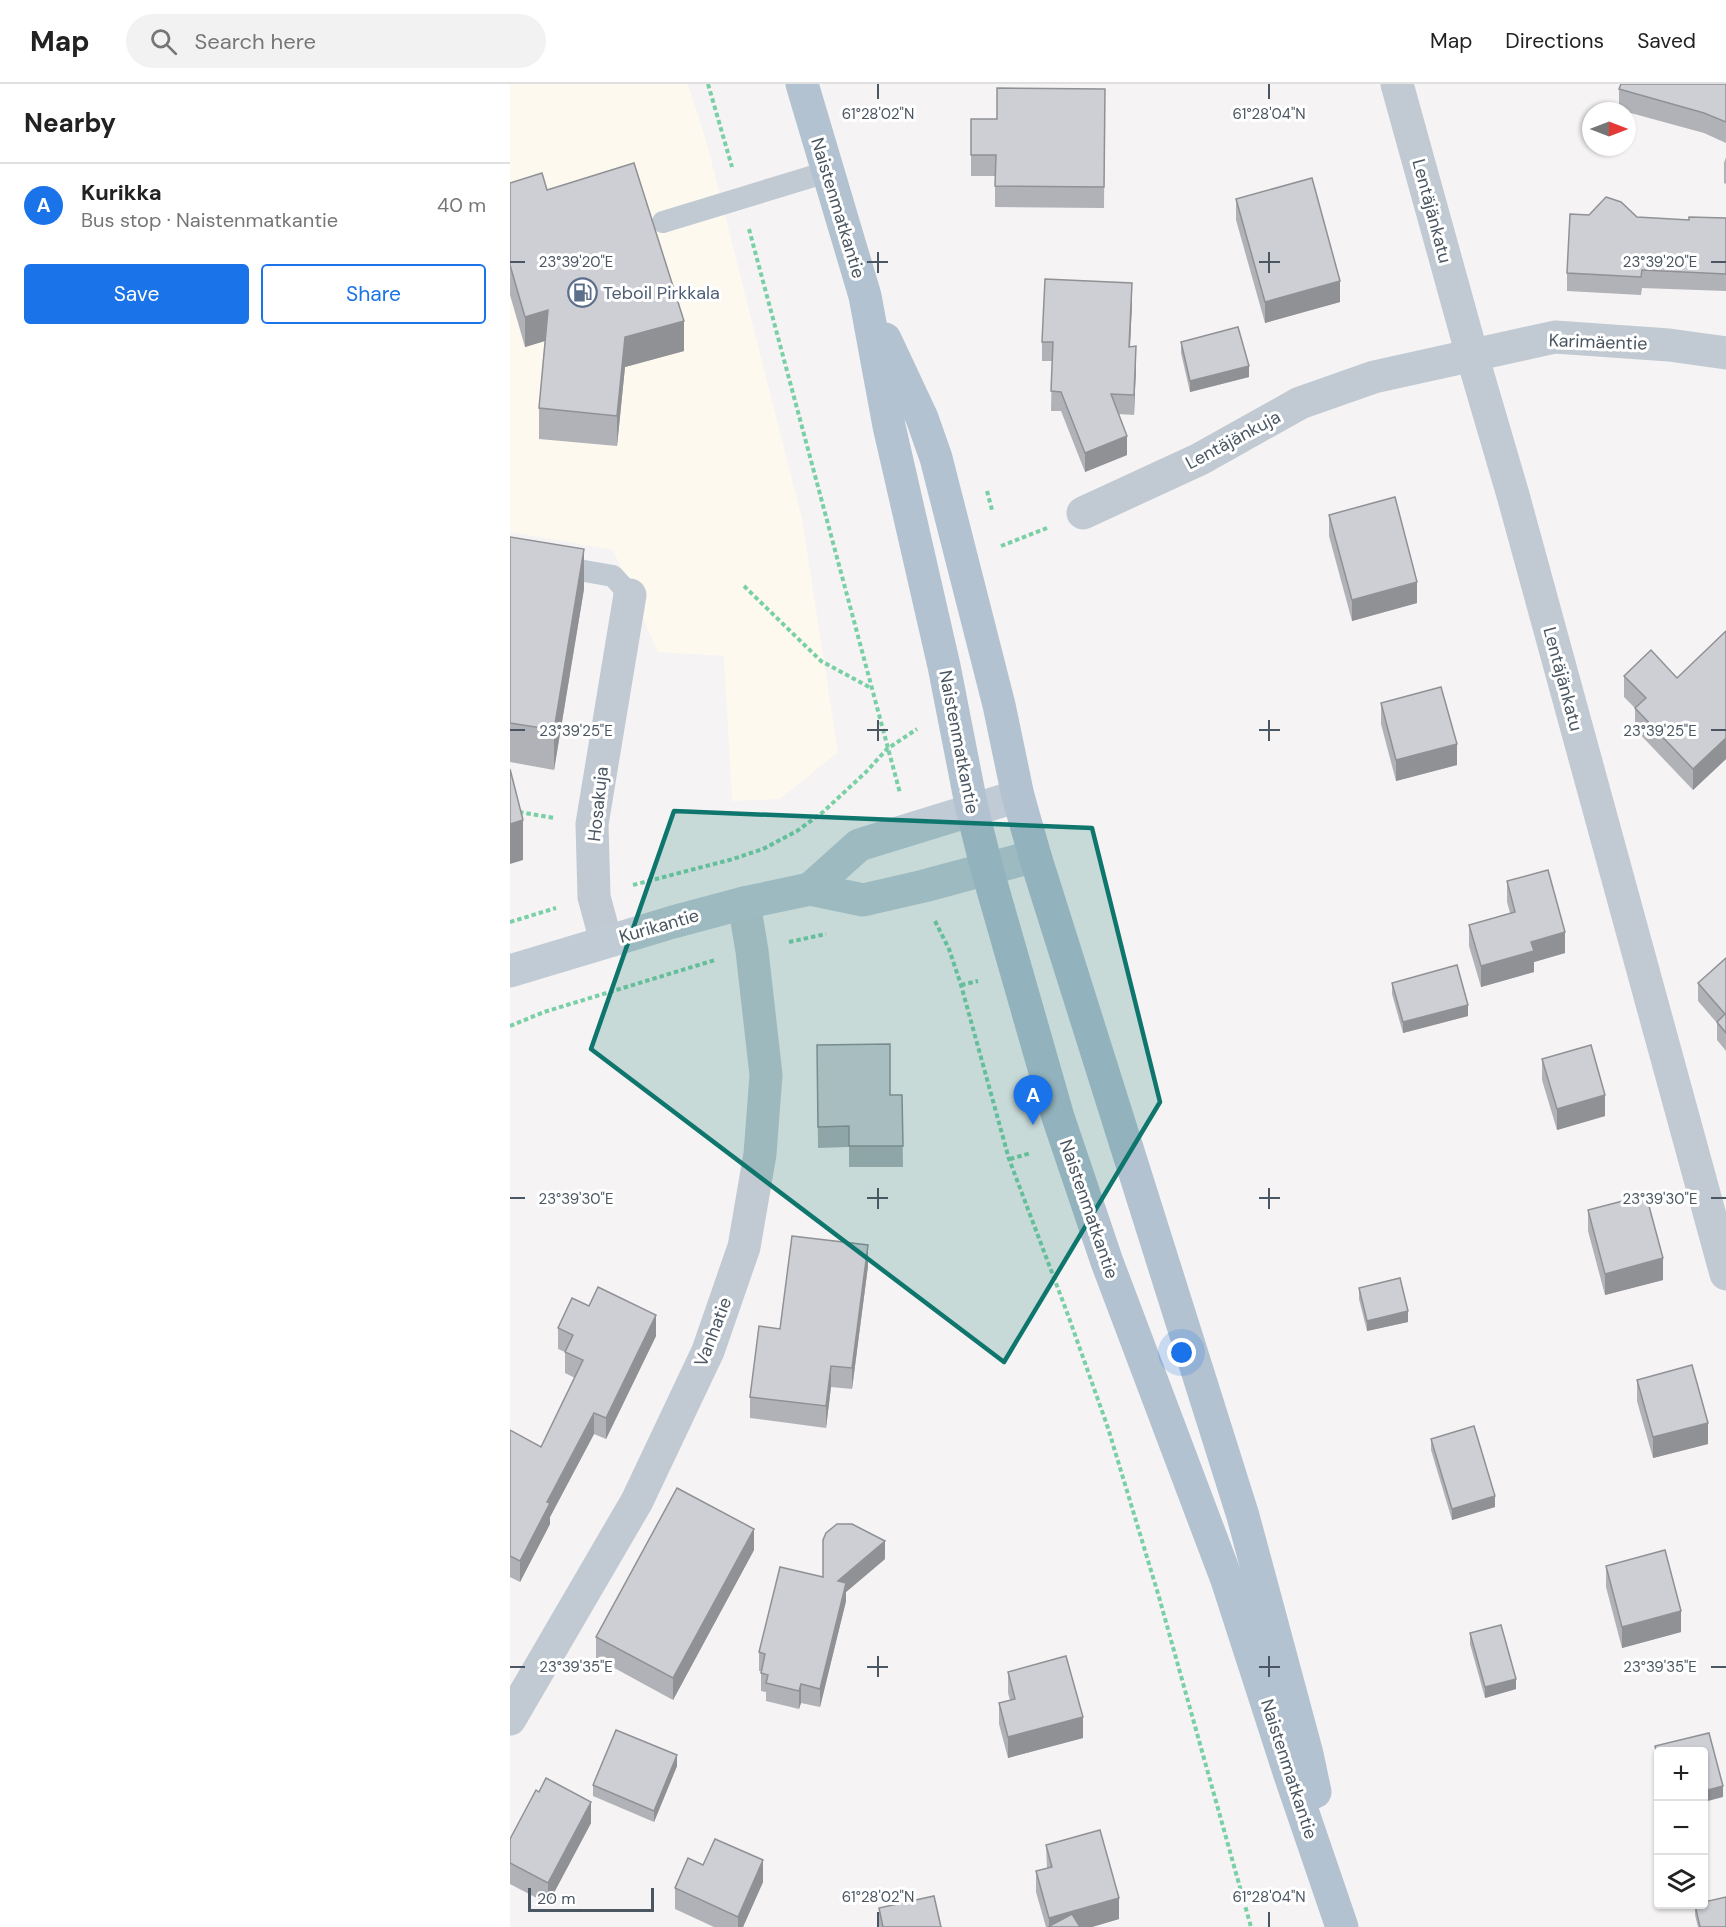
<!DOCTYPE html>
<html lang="en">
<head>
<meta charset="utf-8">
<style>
  body { margin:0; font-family:"DM Sans",sans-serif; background:#f2f2f2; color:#222 }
  .controls { position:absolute; right:18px; bottom:18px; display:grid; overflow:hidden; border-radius:6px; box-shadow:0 2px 4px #0004 }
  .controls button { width:54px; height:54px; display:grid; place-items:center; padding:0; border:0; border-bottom:2px solid #e0e0e0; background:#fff; color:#222; font:30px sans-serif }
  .compass { position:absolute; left:1072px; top:18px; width:54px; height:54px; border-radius:50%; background:#fff; box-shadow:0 2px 4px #0004; rotate:90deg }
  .scale { position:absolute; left:18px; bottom:15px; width:126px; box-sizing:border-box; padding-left:6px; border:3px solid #4a5661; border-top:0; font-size:16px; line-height:21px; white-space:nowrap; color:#4a5661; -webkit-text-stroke:4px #fff; paint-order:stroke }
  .you { position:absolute; left:672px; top:1269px; width:21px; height:21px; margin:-15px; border:4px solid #fff; border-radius:50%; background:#1a73e8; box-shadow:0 0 0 9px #1a73e833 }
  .badge { display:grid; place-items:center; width:39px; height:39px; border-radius:50%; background:#1a73e8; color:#fff; font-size:20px; font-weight:700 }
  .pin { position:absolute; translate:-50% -50px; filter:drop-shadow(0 2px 3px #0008) }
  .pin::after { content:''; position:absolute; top:32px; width:21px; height:18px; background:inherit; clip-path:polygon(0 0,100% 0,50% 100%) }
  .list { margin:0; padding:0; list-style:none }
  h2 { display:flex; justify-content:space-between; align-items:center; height:78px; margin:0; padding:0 24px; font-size:26px }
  h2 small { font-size:20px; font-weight:400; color:#767676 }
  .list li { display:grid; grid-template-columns:39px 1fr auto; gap:18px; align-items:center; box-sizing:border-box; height:84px; padding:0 24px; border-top:2px solid #e0e0e0 }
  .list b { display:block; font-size:22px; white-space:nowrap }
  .list p { margin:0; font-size:20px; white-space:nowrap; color:#767676 }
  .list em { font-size:20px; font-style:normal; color:#767676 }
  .actions { display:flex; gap:12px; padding:18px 24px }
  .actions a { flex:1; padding:14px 0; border:2px solid #1a73e8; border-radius:6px; text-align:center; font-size:21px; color:#1a73e8 }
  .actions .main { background:#1a73e8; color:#fff }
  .icon { flex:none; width:33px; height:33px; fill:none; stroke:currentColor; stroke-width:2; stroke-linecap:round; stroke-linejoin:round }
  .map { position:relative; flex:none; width:1216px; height:1843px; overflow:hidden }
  header { display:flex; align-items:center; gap:36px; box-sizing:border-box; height:84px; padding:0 30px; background:#fff; border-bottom:2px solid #e0e0e0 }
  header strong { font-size:28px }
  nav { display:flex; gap:33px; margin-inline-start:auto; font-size:21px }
  .search { width:420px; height:54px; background:#f2f2f2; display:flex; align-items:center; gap:15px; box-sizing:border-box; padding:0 21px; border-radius:33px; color:#767676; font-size:22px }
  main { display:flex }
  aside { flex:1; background:#fff }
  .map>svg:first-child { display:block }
  .commercial { fill:#fdf9ef }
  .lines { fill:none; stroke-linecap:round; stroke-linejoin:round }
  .path { stroke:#7ad0a6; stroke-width:4; stroke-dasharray:4.5 3; stroke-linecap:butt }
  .service { stroke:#c1cad2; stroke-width:22 }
  .minor { stroke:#c1cad2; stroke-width:33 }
  .secondary { stroke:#c1cbd6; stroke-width:33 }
  .primary { stroke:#b3c2d1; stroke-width:33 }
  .wall { fill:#b0b2b7 }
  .shaded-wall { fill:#909195 }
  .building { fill:#cdcfd5; stroke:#909195; stroke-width:1.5 }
  .marked { fill:#0f766e; fill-opacity:0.2; stroke:#0f766e; stroke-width:4.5; stroke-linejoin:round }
  .ticks { fill:none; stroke:#4a5661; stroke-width:2 }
  .labels { text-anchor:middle; stroke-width:6; stroke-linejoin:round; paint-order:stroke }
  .street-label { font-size:18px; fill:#4a5661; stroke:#fff }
  .service-label { font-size:18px; fill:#4e5e75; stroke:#fff; text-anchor:start }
  .ticks-label { font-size:15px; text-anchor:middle; fill:#4a5661; stroke:#fff; stroke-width:6; stroke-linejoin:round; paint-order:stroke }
</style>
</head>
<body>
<header>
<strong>Map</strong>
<div class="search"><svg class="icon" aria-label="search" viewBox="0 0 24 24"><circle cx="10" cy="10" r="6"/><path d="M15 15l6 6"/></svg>Search here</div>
<nav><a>Map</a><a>Directions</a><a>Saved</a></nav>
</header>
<main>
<aside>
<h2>Nearby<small></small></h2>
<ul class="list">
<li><span class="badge">A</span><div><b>Kurikka</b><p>Bus stop · Naistenmatkantie</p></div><em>40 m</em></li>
</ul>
<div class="actions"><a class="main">Save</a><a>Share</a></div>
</aside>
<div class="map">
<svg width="1216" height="1843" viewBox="0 0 1216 1843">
  <rect width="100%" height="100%" fill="#f5f3f3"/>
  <!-- commercial -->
  <polygon class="commercial" points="0,0 178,0 197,60 292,435 328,668 270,715 222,717 214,572 148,568 103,466 0,448"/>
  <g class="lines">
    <!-- path -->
    <g class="path">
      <polyline points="198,0 222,83"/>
      <polyline points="239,145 390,709"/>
      <polyline points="477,407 482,426"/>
      <polyline points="491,462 537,444"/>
      <polyline points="234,502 311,577 361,604"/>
      <polyline points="9,728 45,734"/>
      <polyline points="123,801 223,775 253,765 287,747 313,728 356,688 377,665 407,645"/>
      <polyline points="425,837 439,865 451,901 499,1075 558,1231 598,1344 649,1513 741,1843"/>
      <polyline points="0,838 46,824"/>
      <polyline points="279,858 316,850"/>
      <polyline points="451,901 468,897"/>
      <polyline points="0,942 34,928 205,876"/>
      <polyline points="500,1075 521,1069"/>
    </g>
    <!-- service -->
    <g class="service">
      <polyline points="153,138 317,88"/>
      <polyline points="0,474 103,492 120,511"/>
    </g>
    <!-- minor -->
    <g class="minor">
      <polyline points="887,0 962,271 1003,411 1216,1190"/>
      <polyline points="573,429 690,375 790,319 864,293 1045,253 1159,261 1216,269"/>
      <polyline points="96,857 84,813 82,740 120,511"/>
      <polyline points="0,1635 127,1417 198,1267 234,1163 250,1070 256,991 242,867 234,819"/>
    </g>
    <!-- secondary -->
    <g class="secondary">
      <polyline points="300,805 349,761 508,712"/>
      <polyline points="0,887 163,838 234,819 300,805 353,816 414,802 525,772"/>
    </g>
    <!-- primary -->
    <g class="primary">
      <polyline points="292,0 355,212 379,342 434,582 462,725 477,785 548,1033 597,1178 717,1496 779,1688 832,1843"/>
      <polyline points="375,255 412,334 426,374 489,621 508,712 525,772 733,1432 797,1670 805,1708"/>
    </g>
  </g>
  <!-- wall -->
  <g class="wall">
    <polygon points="1216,0 1216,59 1194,49 1117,28 1117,27 1109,26 1109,5"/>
    <polygon points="595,5 594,124 485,123 485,92 461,92 461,35 487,35"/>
    <polygon points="1216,73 1216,100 1214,99 1214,79"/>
    <polygon points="0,99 37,106 174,267 115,283 107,362 29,355 29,324 35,257 15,263 0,211"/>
    <polygon points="726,115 830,218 755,239 726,136"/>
    <polygon points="1127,133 1179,136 1216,134 1216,207 1132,204 1131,211 1057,207 1057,189"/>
    <polygon points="622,219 620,263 626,281 624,331 608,330 617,371 575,388 551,327 541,327 542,277 532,277 532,258"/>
    <polygon points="671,258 739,293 680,308 671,269"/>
    <polygon points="819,431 907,519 842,537 819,452"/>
    <polygon points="0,453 74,505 44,686 0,678"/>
    <polygon points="1216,547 1216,675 1183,706 1125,645 1125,624 1114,613 1114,592 1167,594"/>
    <polygon points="871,619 947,681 886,697 871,640"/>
    <polygon points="997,797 1055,869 1024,878 1024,888 971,903 959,862 959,841 1000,829 997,818"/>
    <polygon points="1216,874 1216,967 1207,956 1207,939 1188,917 1188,899"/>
    <polygon points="882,899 958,932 893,949 882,910"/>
    <polygon points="307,961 380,1011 392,1011 393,1083 339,1083 339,1063 308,1064"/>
    <polygon points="1032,975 1095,1032 1047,1046 1032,996"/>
    <polygon points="1078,1126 1153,1196 1095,1211 1078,1147"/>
    <polygon points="358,1182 342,1305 321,1303 316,1344 240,1334 240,1313 270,1245"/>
    <polygon points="849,1204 898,1238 857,1247 849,1215"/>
    <polygon points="48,1244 146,1252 96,1355 84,1350 40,1433 40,1440 10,1498 0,1493 0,1346 31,1363 65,1294 55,1289 55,1268 48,1265"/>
    <polygon points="1127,1296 1198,1360 1143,1374 1127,1317"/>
    <polygon points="921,1355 985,1423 942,1436 921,1366"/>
    <polygon points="244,1466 163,1616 86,1574 86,1553"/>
    <polygon points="375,1475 336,1508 336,1517 310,1623 291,1619 289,1625 256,1617 256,1608 251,1607 251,1587 249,1587 249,1568 313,1493"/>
    <polygon points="1096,1482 1171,1548 1112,1564 1096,1503"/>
    <polygon points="960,1549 1006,1605 975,1614 960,1560"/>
    <polygon points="498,1588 573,1654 498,1674 489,1640 489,1619 500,1616 498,1609"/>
    <polygon points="1145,1662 1213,1713 1149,1668 1149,1689 1145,1673"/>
    <polygon points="167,1682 144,1738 83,1712 83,1701"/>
    <polygon points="81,1739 38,1820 0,1800 0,1755"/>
    <polygon points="536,1761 609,1835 582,1843 536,1843 526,1808 526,1787 537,1784"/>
    <polygon points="193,1781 253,1798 233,1843 204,1843 165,1825 165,1804"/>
    <polygon points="1185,1821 1216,1843 1188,1843 1185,1831"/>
    <polygon points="369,1824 431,1843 369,1843"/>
  </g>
  <!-- shaded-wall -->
  <g class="shaded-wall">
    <polygon points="830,197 830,218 755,239 755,218"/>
    <polygon points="622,199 622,219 619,283 619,263"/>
    <polygon points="38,226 38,256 15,263 15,233"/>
    <polygon points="174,237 174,267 115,283 107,362 107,332 115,253"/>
    <polygon points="626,262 626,281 624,331 624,311"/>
    <polygon points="739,282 739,293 680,308 680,297"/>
    <polygon points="617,352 617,371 575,388 575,369"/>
    <polygon points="74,465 74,505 44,686 44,646"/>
    <polygon points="907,498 907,519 842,537 842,516"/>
    <polygon points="1216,654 1216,675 1183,706 1183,685"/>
    <polygon points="947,660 947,681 886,697 886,676"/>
    <polygon points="13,736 13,776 0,780 0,740"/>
    <polygon points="1055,848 1055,869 1024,878 1024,888 971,903 971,882 1021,858"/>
    <polygon points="958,921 958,932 893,949 893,938"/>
    <polygon points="1095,1011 1095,1032 1047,1046 1047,1025"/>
    <polygon points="358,1161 358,1182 342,1305 342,1284"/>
    <polygon points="1153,1174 1153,1196 1095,1211 1095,1190"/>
    <polygon points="898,1227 898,1238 857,1247 857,1237"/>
    <polygon points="146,1231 146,1252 96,1355 96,1334"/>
    <polygon points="321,1282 321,1303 316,1344 316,1322"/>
    <polygon points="84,1329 84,1350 40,1433 40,1440 10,1498 10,1477 37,1418"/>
    <polygon points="1198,1339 1198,1360 1143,1374 1143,1353"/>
    <polygon points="985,1412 985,1423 942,1436 942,1425"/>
    <polygon points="244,1445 244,1466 163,1616 163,1594"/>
    <polygon points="375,1457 375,1475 336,1508 336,1517 310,1623 310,1605 328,1497"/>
    <polygon points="1171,1527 1171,1548 1112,1564 1112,1543"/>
    <polygon points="1006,1595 1006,1605 975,1614 975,1603"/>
    <polygon points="291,1600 291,1619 289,1625 289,1607"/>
    <polygon points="573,1633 573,1654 498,1674 498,1653"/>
    <polygon points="167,1671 167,1682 144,1738 144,1727"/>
    <polygon points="1213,1702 1213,1713 1194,1718 1194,1707"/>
    <polygon points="81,1718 81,1739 38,1820 38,1799"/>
    <polygon points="253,1776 253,1798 233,1843 228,1843 228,1833"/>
    <polygon points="609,1814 609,1835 582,1843 539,1843 539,1834"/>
  </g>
  <!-- building -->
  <g class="building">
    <polygon points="1111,0 1216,0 1216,38 1194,29 1109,5"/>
    <polygon points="487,4 595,5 594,103 485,102 486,71 461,71 461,35 487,35"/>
    <polygon points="124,79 174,237 115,253 107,332 29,324 38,226 15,233 0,181 0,99 32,89 37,106"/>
    <polygon points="802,94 830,197 755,218 726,115"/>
    <polygon points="1096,113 1111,118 1127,133 1179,136 1179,133 1216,134 1216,190 1132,186 1131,193 1057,189 1060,130 1079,131"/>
    <polygon points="535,195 622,199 619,263 626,262 624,311 601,310 617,352 575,369 551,308 541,307 543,258 532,258"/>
    <polygon points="728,243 739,282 680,297 671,258"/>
    <polygon points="885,413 907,498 842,516 819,431"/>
    <polygon points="0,453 74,465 44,646 0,639"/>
    <polygon points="1216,547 1216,654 1183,685 1125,624 1136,614 1114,592 1141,566 1167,594"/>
    <polygon points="931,603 947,660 886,676 871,619"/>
    <polygon points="0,685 13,736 0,740"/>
    <polygon points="1038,786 1055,848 1021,858 1024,867 971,882 959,841 1005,828 997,797"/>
    <polygon points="1216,874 1216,949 1207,938 1215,930 1188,899"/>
    <polygon points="947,881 958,921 893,938 882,899"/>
    <polygon points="380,960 380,1011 392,1011 393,1062 339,1062 339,1042 308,1043 307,961"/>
    <polygon points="1081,961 1095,1011 1047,1025 1032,975"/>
    <polygon points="1136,1111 1153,1174 1095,1190 1078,1126"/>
    <polygon points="282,1152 358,1161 342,1284 321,1282 316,1322 240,1313 249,1242 270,1245"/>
    <polygon points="890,1194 898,1227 857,1237 849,1204"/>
    <polygon points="88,1203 146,1231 96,1334 84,1329 37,1418 40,1419 10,1477 0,1472 0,1346 31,1363 73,1276 55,1268 63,1251 48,1244 62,1214 79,1222"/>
    <polygon points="1182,1281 1198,1339 1143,1353 1127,1296"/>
    <polygon points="964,1342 985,1412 942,1425 921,1355"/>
    <polygon points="167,1404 244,1445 163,1594 86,1553"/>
    <polygon points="327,1440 342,1440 375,1457 328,1497 336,1499 310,1605 291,1600 289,1607 256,1599 258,1591 251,1589 255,1570 249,1568 270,1483 313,1493 313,1456 316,1449"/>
    <polygon points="1155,1466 1171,1527 1112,1543 1096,1482"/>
    <polygon points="991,1541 1006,1595 975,1603 960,1549"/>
    <polygon points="556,1572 573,1633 498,1653 489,1619 505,1615 498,1588"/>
    <polygon points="106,1646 167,1671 144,1727 83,1701"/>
    <polygon points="1199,1649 1213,1702 1194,1707 1194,1668 1149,1668 1149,1678 1145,1662"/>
    <polygon points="36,1694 81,1718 38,1799 0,1779 0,1755 26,1706 29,1708"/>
    <polygon points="590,1746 609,1814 539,1834 526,1787 542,1783 536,1761"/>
    <polygon points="205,1755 253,1776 228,1833 165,1804 178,1774 193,1781"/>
    <polygon points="424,1812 431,1843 373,1843 369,1824"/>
    <polygon points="1216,1813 1216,1843 1190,1843 1185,1821 1194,1821 1194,1818"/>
    <polygon points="562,1830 570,1843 538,1843"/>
  </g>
  <!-- marked area -->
  <path class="marked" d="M164 727 582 744 650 1018 494 1278 81 965Z"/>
  <!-- ticks -->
  <path class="ticks" d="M368 0V15M759 0V15M368 168V189M759 168V189M0 178H15M357 178H378M749 178H770M1201 178H1216M368 636V657M759 636V657M0 646H15M357 646H378M749 646H770M1201 646H1216M368 1104V1125M759 1104V1125M0 1114H15M357 1114H378M749 1114H770M1201 1114H1216M368 1572V1593M759 1572V1593M0 1583H15M357 1583H378M749 1583H770M1201 1583H1216M368 1828V1843M759 1828V1843"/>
  <!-- icons -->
  <defs>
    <symbol id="fuel-ring" viewBox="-11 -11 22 22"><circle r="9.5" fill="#fff" stroke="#5c6f8a" stroke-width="1.5"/><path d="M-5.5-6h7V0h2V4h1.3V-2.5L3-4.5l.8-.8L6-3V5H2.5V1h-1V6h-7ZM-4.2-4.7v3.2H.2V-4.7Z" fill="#5c6f8a"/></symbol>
  </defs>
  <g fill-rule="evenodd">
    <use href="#fuel-ring" x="56" y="192" width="33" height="33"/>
  </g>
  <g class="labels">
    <!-- street labels -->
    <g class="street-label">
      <text transform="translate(328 124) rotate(73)" y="6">Naistenmatkantie</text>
      <text transform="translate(922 127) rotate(75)" y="6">Lentäjänkatu</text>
      <text transform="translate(1088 258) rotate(2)" y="6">Karimäentie</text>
      <text transform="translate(723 356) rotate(-28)" y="6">Lentäjänkuja</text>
      <text transform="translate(1053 595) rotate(75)" y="6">Lentäjänkatu</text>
      <text transform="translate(449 658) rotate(79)" y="6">Naistenmatkantie</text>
      <text transform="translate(88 720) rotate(-84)" y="6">Hosakuja</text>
      <text transform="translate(149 842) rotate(-16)" y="6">Kurikantie</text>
      <text transform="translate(579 1125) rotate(71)" y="6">Naistenmatkantie</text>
      <text transform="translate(203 1248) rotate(-69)" y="6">Vanhatie</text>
      <text transform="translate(779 1685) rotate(72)" y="6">Naistenmatkantie</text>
    </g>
    <!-- service labels -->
    <g class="service-label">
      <text x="93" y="215">Teboil Pirkkala</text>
    </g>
  </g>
  <g class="ticks-label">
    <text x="368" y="35">61°28'02"N</text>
    <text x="759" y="35">61°28'04"N</text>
    <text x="1150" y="183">23°39'20"E</text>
    <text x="66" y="183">23°39'20"E</text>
    <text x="1150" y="652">23°39'25"E</text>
    <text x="66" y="652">23°39'25"E</text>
    <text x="66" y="1120">23°39'30"E</text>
    <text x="1150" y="1120">23°39'30"E</text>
    <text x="1150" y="1588">23°39'35"E</text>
    <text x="66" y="1588">23°39'35"E</text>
    <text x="368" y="1818">61°28'02"N</text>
    <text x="759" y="1818">61°28'04"N</text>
  </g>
</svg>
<div class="controls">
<button>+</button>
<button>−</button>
<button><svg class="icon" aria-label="layers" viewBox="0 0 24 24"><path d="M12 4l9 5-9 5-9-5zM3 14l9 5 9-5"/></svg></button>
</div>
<svg class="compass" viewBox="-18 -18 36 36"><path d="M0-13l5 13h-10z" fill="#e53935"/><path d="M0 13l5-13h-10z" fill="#767676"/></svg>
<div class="scale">20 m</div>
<div class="you"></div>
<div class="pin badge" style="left:523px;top:1041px">A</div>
</div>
</main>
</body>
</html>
